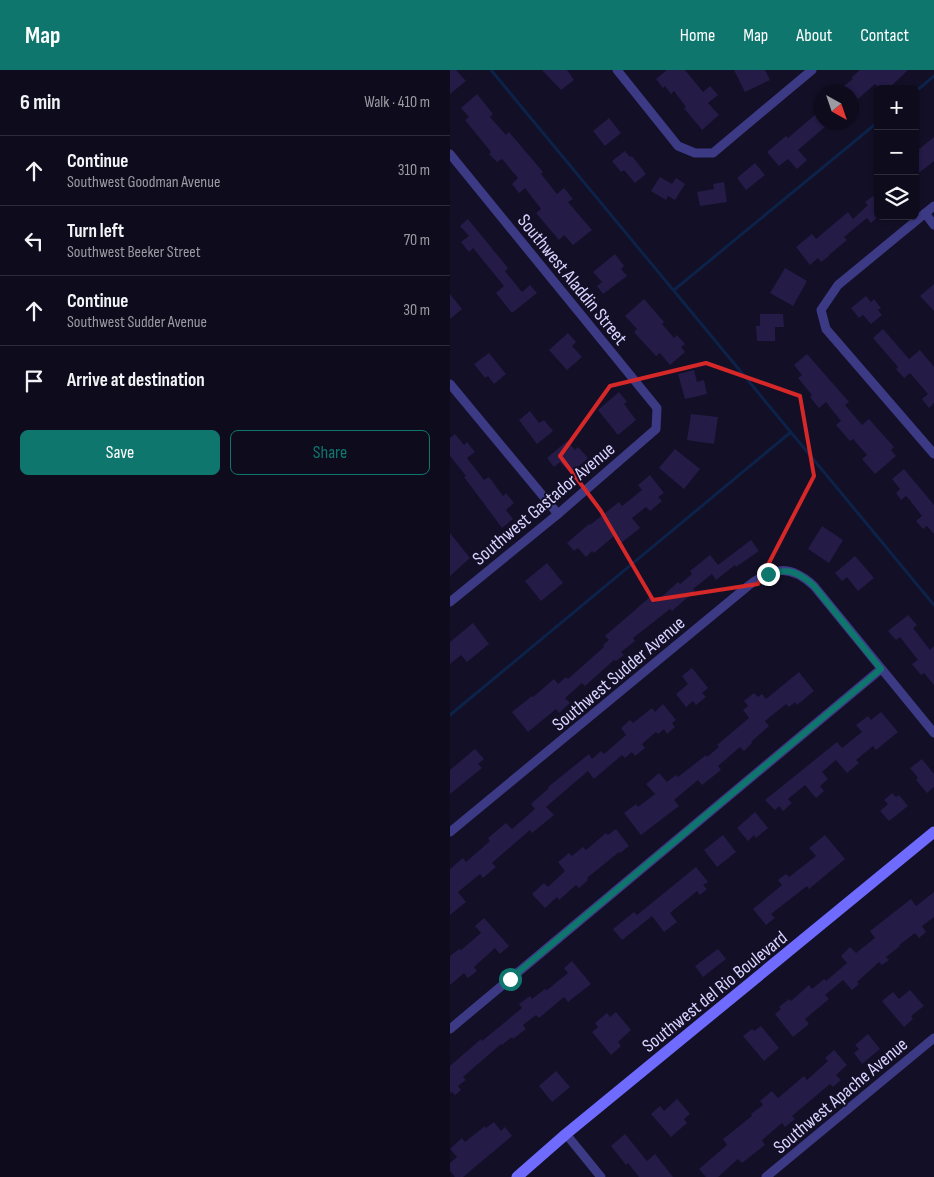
<!DOCTYPE html>
<html lang="en">
<head>
<meta charset="utf-8">
<style>
  body { margin:0; font-family:"Sofia Sans Condensed",sans-serif; background:#1c1929; color:#f1f3f6 }
  .controls { position:absolute; right:15px; top:15px; display:grid; overflow:hidden; border-radius:8px; box-shadow:0 1px 4px #0004 }
  .controls button { width:45px; height:45px; display:grid; place-items:center; padding:0; border:0; border-bottom:1px solid #2e2b3b; background:#0e0b1c; color:#f1f3f6; font:25px sans-serif }
  .compass { position:absolute; left:364px; top:15px; width:45px; height:45px; border-radius:50%; background:#0e0b1c; box-shadow:0 1px 4px #0004; rotate:140deg }
  .stop { position:absolute; width:15px; height:15px; margin:-11px; border:4px solid #0f766e; border-radius:50%; background:#fff }
  .stop.end { background:#0f766e; border-color:#fff; box-shadow:0 1px 5px #0008 }
  .list { margin:0; padding:0; list-style:none }
  h2 { display:flex; justify-content:space-between; align-items:center; height:65px; margin:0; padding:0 20px; font-size:21px }
  h2 small { font-size:16px; font-weight:400; color:#9b9ba3 }
  .list li { display:grid; grid-template-columns:32px 1fr auto; gap:15px; align-items:center; box-sizing:border-box; height:70px; padding:0 20px; border-top:1px solid #2e2b3b }
  .list b { display:block; font-size:19px; white-space:nowrap }
  .list p { margin:0; font-size:16px; white-space:nowrap; color:#9b9ba3 }
  .list em { font-size:16px; font-style:normal; color:#9b9ba3 }
  .actions { display:flex; gap:10px; padding:15px 20px }
  .actions a { flex:1; padding:11px 0; border:1px solid #0f766e; border-radius:8px; text-align:center; font-size:18px; color:#0f766e }
  .actions .main { background:#0f766e; color:#fff }
  .icon { flex:none; width:28px; height:28px; fill:none; stroke:currentColor; stroke-width:2; stroke-linecap:round; stroke-linejoin:round }
  .map { position:relative; flex:none; width:484px; height:1107px; overflow:hidden }
  header { display:flex; align-items:center; gap:30px; box-sizing:border-box; height:70px; padding:0 25px; background:#0f766e; color:#fff }
  header strong { font-size:24px }
  nav { display:flex; gap:28px; margin-inline-start:auto; font-size:18px }
  main { display:flex }
  aside { flex:1; background:#0e0b1c }
  .map>svg:first-child { display:block }
  .lines { fill:none; stroke-linecap:round; stroke-linejoin:round }
  .stream { stroke:#0c2248; stroke-width:3 }
  .building { fill:#241b47 }
  .street { stroke:#3d3a85; stroke-width:9 }
  .secondary { stroke:#6f6bff; stroke-width:11 }
  .route { stroke:#0f766e; stroke-width:6 }
  .marked { fill:none; stroke:#d62828; stroke-width:4; stroke-linejoin:round }
  .labels { text-anchor:middle; stroke-width:4; stroke-linejoin:round; paint-order:stroke }
  .street-label { font-size:19px; fill:#d9d4ff; stroke:#130f26 }
</style>
</head>
<body>
<header>
<strong>Map</strong>
<nav><a>Home</a><a>Map</a><a>About</a><a>Contact</a></nav>
</header>
<main>
<aside>
<h2>6 min<small>Walk · 410 m</small></h2>
<ul class="list">
<li><svg class="icon" aria-label="ahead" viewBox="0 0 24 24"><path d="M12 20V5M6 11l6-6 6 6"/></svg><div><b>Continue</b><p>Southwest Goodman Avenue</p></div><em>310 m</em></li>
<li><svg class="icon" aria-label="left" viewBox="0 0 24 24"><path d="M17 20v-9H6M10 6l-5 5 5 5"/></svg><div><b>Turn left</b><p>Southwest Beeker Street</p></div><em>70 m</em></li>
<li><svg class="icon" aria-label="ahead" viewBox="0 0 24 24"><path d="M12 20V5M6 11l6-6 6 6"/></svg><div><b>Continue</b><p>Southwest Sudder Avenue</p></div><em>30 m</em></li>
<li><svg class="icon" aria-label="arrive" viewBox="0 0 24 24"><path d="M6 21V4h12l-3 4 3 4H6"/></svg><div><b>Arrive at destination</b></div></li>
</ul>
<div class="actions"><a class="main">Save</a><a>Share</a></div>
</aside>
<div class="map">
<svg width="484" height="1107" viewBox="0 0 484 1107">
  <rect width="100%" height="100%" fill="#130f26"/>
  <g class="lines">
    <!-- stream -->
    <g class="stream">
      <polyline points="41,0 484,535"/>
      <polyline points="465,22 484,6"/>
      <polyline points="224,220 428,52"/>
      <polyline points="0,645 341,362"/>
    </g>
  </g>
  <!-- building -->
  <g class="building">
    <polygon points="0,0 6,0 16,11 0,24"/>
    <polygon points="92,0 117,0 124,10 111,20"/>
    <polygon points="217,0 235,0 253,22 260,16 268,25 258,33 269,45 252,60 234,38 236,37 224,21 221,24 215,16 213,18 206,9"/>
    <polygon points="284,0 315,0 320,10 295,22"/>
    <polygon points="410,0 458,0 438,19 430,19 425,14 402,34 402,22 386,22 403,9 401,8"/>
    <polygon points="27,24 43,44 40,47 56,65 59,62 93,102 91,104 107,124 114,118 123,129 118,132 142,160 123,175 114,165 109,170 86,143 91,139 75,118 69,123 62,114 68,108 52,89 47,92 39,84 41,82 15,50 19,47 11,38"/>
    <polygon points="372,39 372,52 376,56 348,80 357,90 347,99 338,89 329,96 317,82 336,66 338,68"/>
    <polygon points="159,48 171,63 155,76 143,61"/>
    <polygon points="484,67 484,91 465,106 465,87 470,82 468,80"/>
    <polygon points="175,81 180,87 182,86 196,104 185,113 174,100 171,102 162,91"/>
    <polygon points="305,93 315,105 296,120 287,108"/>
    <polygon points="210,107 222,114 226,108 235,114 225,130 218,126 216,130 201,121"/>
    <polygon points="274,112 277,132 250,136 247,122 264,119 263,114"/>
    <polygon points="423,126 428,132 428,147 421,153 417,148 394,167 397,170 379,185 379,186 371,192 368,188 360,195 346,177 362,164 366,169 398,142 403,149 418,135 415,132"/>
    <polygon points="18,149 58,198 55,201 72,222 80,215 87,223 62,243 46,223 54,216 23,178 19,182 11,172 19,166 10,156"/>
    <polygon points="165,184 174,196 171,199 177,206 153,224 147,216 152,212 143,202"/>
    <polygon points="335,198 357,211 343,236 320,223"/>
    <polygon points="484,214 484,241 470,226"/>
    <polygon points="0,224 12,239 0,249"/>
    <polygon points="416,226 421,232 424,229 431,238 428,240 432,245 421,254 413,245 409,248 401,238"/>
    <polygon points="194,229 214,252 212,254 224,268 227,265 235,274 231,277 235,282 220,295 210,283 206,286 192,271 184,262 187,259 175,246"/>
    <polygon points="310,244 333,244 334,257 325,257 325,271 307,271 306,256 310,256"/>
    <polygon points="433,259 459,289 470,280 484,297 484,333 479,338 472,329 478,324 460,303 454,308 446,299 448,297 423,268"/>
    <polygon points="118,263 126,272 122,276 132,287 117,300 99,280"/>
    <polygon points="39,283 56,304 44,314 38,306 35,308 24,294"/>
    <polygon points="357,284 399,332 395,335 412,355 419,349 444,377 441,380 446,386 425,404 412,389 417,385 403,369 400,371 386,355 391,351 376,332 369,338 360,327 362,325 348,308 352,305 344,295"/>
    <polygon points="244,300 247,312 254,310 257,324 235,329 228,304"/>
    <polygon points="169,322 177,332 174,334 186,350 168,365 148,340"/>
    <polygon points="80,341 89,353 94,350 103,361 87,374 69,350"/>
    <polygon points="241,344 268,347 264,374 237,370"/>
    <polygon points="5,364 14,375 17,372 25,382 17,388 34,410 39,407 53,426 56,423 64,433 56,440 63,449 52,458 14,407 16,406 0,386 0,368"/>
    <polygon points="117,371 125,380 128,377 138,388 121,403 110,392 104,397 97,388"/>
    <polygon points="225,379 250,399 234,419 209,398"/>
    <polygon points="454,399 484,435 484,464 477,456 473,459 466,451 472,446 459,429 456,426 451,430 446,423 450,419 442,409"/>
    <polygon points="200,405 214,423 208,427 212,431 200,441 196,437 182,448 190,458 170,474 164,466 144,483 142,481 136,487 128,478 124,481 117,473 139,454 140,455 169,432 172,436 192,420 188,415"/>
    <polygon points="372,456 393,470 379,493 358,479"/>
    <polygon points="0,463 20,488 0,506"/>
    <polygon points="301,470 309,481 286,497 285,495 266,510 262,504 243,519 245,521 222,541 220,539 183,568 185,571 171,582 174,585 166,591 164,590 135,616 132,613 115,628 120,633 109,643 106,639 78,662 62,642 82,626 83,627 104,609 108,614 116,607 118,609 154,577 153,575 159,570 155,566 200,527 205,533 228,512 230,514 242,504 240,501 260,485 268,495"/>
    <polygon points="405,486 424,508 408,521 397,507 392,511 385,503"/>
    <polygon points="97,493 113,513 91,531 75,511"/>
    <polygon points="458,545 467,555 463,558 480,580 484,576 484,615 474,603 471,605 462,594 468,590 450,567 446,570 438,561"/>
    <polygon points="23,553 39,574 17,592 11,585 0,594 0,572"/>
    <polygon points="242,598 258,618 252,623 256,627 246,635 243,631 236,637 226,624 238,614 232,606"/>
    <polygon points="349,602 364,621 347,635 345,632 339,637 336,634 315,651 319,656 301,672 302,673 294,681 290,677 268,696 271,700 252,715 248,710 224,730 229,736 191,765 174,743 186,734 188,737 205,724 196,714 209,703 217,712 226,705 228,707 256,685 257,687 269,677 267,675 299,648 293,640 298,636 294,631 304,623 308,627 312,624 316,629"/>
    <polygon points="213,634 226,650 222,653 225,657 217,664 214,659 208,664 206,662 192,674 195,678 185,686 182,682 175,688 172,685 144,709 138,701 96,737 104,745 82,763 80,760 42,793 46,797 33,808 30,804 8,822 16,832 0,845 0,799 13,788 16,792 40,771 38,768 56,753 62,759 85,739 81,734 99,718 98,717 139,684 142,689 151,681 154,684 176,665 171,658 180,650 183,653 202,638 205,642"/>
    <polygon points="431,642 448,662 426,680 423,676 406,690 409,693 397,703 386,690 372,702 378,709 370,716 374,721 366,728 355,715 338,729 342,733 333,741 329,736 325,740 315,730 387,672 392,678 412,662 406,655 418,646 421,650"/>
    <polygon points="25,679 34,689 28,694 32,698 0,724 0,700"/>
    <polygon points="472,689 484,704 484,717 477,723 466,710 468,708 460,698"/>
    <polygon points="442,723 446,727 449,725 458,736 439,751 430,741 438,734 434,730"/>
    <polygon points="305,742 318,758 306,768 304,765 298,771 287,758"/>
    <polygon points="166,759 179,776 170,783 169,782 137,808 138,810 129,818 126,815 109,830 107,827 95,838 82,824 94,813 98,817 115,801 108,792 119,783 122,786 133,777 136,780 156,763 158,765"/>
    <polygon points="273,765 286,782 267,797 254,780"/>
    <polygon points="375,765 395,789 359,819 357,816 321,844 325,848 316,855 303,839 332,815 328,810 336,804 339,807 366,786 359,778"/>
    <polygon points="246,797 258,812 253,815 257,819 250,825 247,821 220,843 227,852 214,862 202,846 172,870 163,859 184,842 187,845"/>
    <polygon points="484,822 484,847 472,856 476,862 469,868 465,863 449,875 450,876 436,887 439,890 432,895 429,892 407,912 409,914 402,920 393,910 375,925 379,929 355,949 359,954 343,967 325,944 331,939 329,937 339,929 341,931 359,915 362,919 374,909 376,911 397,893 391,886 400,877 406,883 425,868 420,861 461,829 466,836"/>
    <polygon points="34,848 59,876 50,884 45,878 24,897 27,901 18,908 14,903 0,915 0,886 9,879 11,880 31,863 25,856"/>
    <polygon points="268,879 276,889 253,907 245,896"/>
    <polygon points="122,891 141,914 118,932 114,927 89,948 86,945 73,955 76,959 63,969 62,967 52,975 51,974 13,1007 16,1010 8,1016 11,1020 5,1025 2,1022 0,1023 0,996 31,969 32,971 72,938 69,934 80,926 82,929 95,919 97,920 118,903 114,898"/>
    <polygon points="460,920 474,936 461,946 463,949 454,957 432,931 443,922 449,929"/>
    <polygon points="166,942 181,960 168,972 171,976 161,985 142,962 148,957 145,953 157,943 160,947"/>
    <polygon points="311,956 329,978 314,991 293,966 302,959 304,961"/>
    <polygon points="418,964 430,979 412,994 404,983 409,979 405,975"/>
    <polygon points="384,980 397,995 386,1005 391,1010 383,1017 380,1014 342,1046 345,1049 335,1057 332,1053 312,1070 315,1075 292,1093 288,1089 268,1107 256,1107 249,1099 277,1075 273,1069 302,1046 301,1044 313,1035 310,1031 322,1021 328,1028 354,1006 357,1010 378,991 375,988"/>
    <polygon points="106,1001 120,1017 102,1032 89,1016"/>
    <polygon points="227,1029 240,1044 234,1049 237,1053 221,1067 201,1044 210,1036 214,1041"/>
    <polygon points="44,1052 51,1061 55,1057 62,1066 13,1107 5,1107 0,1101 0,1093 7,1087 0,1079 12,1068 15,1072 35,1056 36,1058"/>
    <polygon points="175,1064 197,1091 205,1084 223,1107 189,1107 178,1093 176,1095 161,1076"/>
  </g>
  <g class="lines">
    <!-- street -->
    <g class="street">
      <polyline points="167,0 228,76 245,83 263,83 362,0"/>
      <polyline points="0,84 207,338 206,359 108,444 0,532"/>
      <polyline points="484,136 388,215 371,240 376,259 484,384"/>
      <polyline points="475,143 484,155"/>
      <polyline points="0,314 108,444"/>
      <path d="M0 762 298 516C323 497 340 494 364 516L484 663"/>
      <polyline points="0,959 431,599"/>
      <polyline points="116,1064 151,1107"/>
      <polyline points="316,1107 484,968"/>
    </g>
    <!-- secondary -->
    <polyline class="secondary" points="67,1107 116,1064 484,762"/>
  </g>
  <g class="lines">
    <!-- route -->
    <path class="route" d="M60 909 431 599 364 516C349 502 339 498 318 504"/>
  </g>
  <!-- marked area -->
  <path class="marked" d="M256 293 350 326 364 406 308 514 203 530 151 441 110 386 160 316Z"/>
  <g class="labels">
    <!-- street labels -->
    <g class="street-label">
      <text transform="translate(123 209) rotate(51)" y="7">Southwest Aladdin Street</text>
      <text transform="translate(93 433) rotate(-40)" y="7">Southwest Gastador Avenue</text>
      <text transform="translate(168 603) rotate(-40)" y="7">Southwest Sudder Avenue</text>
      <text transform="translate(264 921) rotate(-39)" y="7">Southwest del Rio Boulevard</text>
      <text transform="translate(390 1025) rotate(-40)" y="7">Southwest Apache Avenue</text>
    </g>
  </g>
</svg>
<div class="controls">
<button>+</button>
<button>−</button>
<button><svg class="icon" aria-label="layers" viewBox="0 0 24 24"><path d="M12 4l9 5-9 5-9-5zM3 14l9 5 9-5"/></svg></button>
</div>
<svg class="compass" viewBox="-18 -18 36 36"><path d="M0-13l5 13h-10z" fill="#e53935"/><path d="M0 13l5-13h-10z" fill="#9b9ba3"/></svg>
<div class="stop" style="left:60px;top:909px"></div>
<div class="stop end" style="left:318px;top:504px"></div>
</div>
</main>
</body>
</html>
